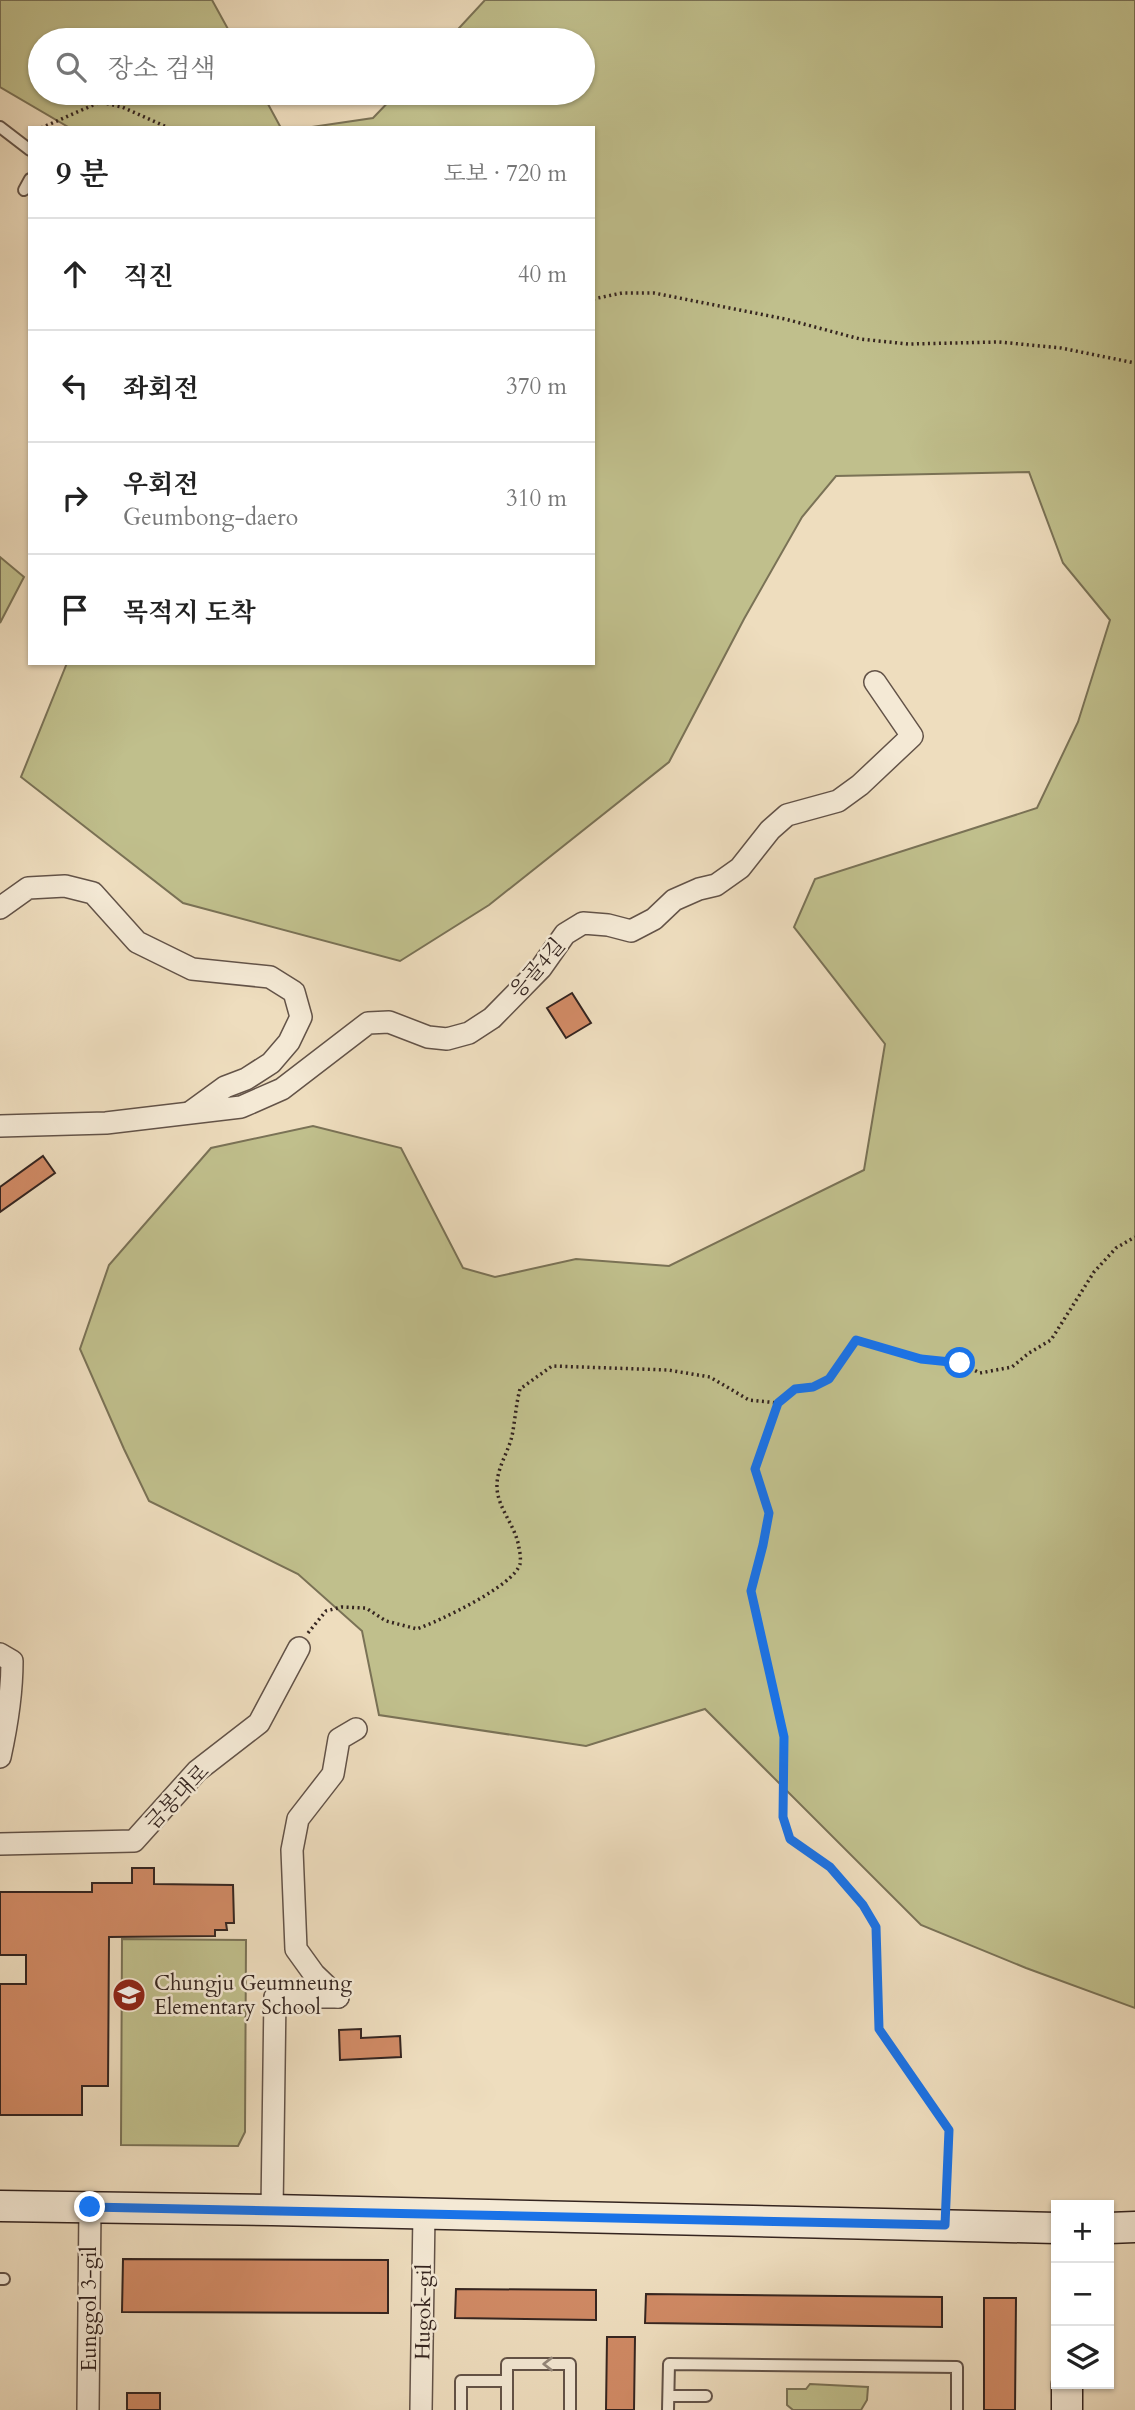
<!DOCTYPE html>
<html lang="ko">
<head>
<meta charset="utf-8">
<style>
  body { margin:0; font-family:Cardo,"Noto Serif KR",serif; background:#f2f2f2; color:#222 }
  .controls { position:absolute; right:21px; bottom:21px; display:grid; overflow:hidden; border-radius:0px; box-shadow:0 2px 5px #0004 }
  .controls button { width:63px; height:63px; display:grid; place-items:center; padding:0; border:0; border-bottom:2px solid #e0e0e0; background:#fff; color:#222; font:35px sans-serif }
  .stop { position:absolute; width:21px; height:21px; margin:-16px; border:5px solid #1a73e8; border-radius:50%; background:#fff }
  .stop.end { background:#1a73e8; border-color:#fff; box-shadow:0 2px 7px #0008 }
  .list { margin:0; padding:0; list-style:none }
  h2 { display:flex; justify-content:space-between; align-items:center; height:91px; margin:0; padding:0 28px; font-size:30px }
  h2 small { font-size:23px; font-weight:400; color:#767676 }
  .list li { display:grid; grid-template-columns:46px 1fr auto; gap:21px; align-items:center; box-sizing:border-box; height:112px; padding:0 28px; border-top:2px solid #e0e0e0 }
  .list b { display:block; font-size:26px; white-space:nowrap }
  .list p { margin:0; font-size:23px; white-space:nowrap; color:#767676 }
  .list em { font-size:23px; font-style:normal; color:#767676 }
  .icon { flex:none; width:38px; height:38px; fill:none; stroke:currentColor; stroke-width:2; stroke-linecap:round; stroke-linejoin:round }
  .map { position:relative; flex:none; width:1135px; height:2410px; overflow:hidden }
  .search { position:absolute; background:#fff; box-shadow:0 2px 5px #0004; left:28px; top:28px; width:567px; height:77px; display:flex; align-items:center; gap:18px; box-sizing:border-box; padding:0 24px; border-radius:38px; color:#767676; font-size:26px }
  .panel { position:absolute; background:#fff; box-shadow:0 2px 5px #0004; left:28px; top:126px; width:567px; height:539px; border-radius:0px }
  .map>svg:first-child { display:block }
  .green { fill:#c0bf8c; stroke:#7a7256; stroke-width:2 }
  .building { fill:#d08a65; stroke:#352520; stroke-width:2 }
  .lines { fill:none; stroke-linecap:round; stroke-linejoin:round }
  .lane-casing { stroke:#635348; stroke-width:14 }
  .street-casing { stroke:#635348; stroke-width:24 }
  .secondary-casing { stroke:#352520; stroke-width:33 }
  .path { stroke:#352520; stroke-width:3.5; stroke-dasharray:2 3.5; stroke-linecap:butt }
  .lane { stroke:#f4e9d5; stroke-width:10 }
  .street { stroke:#f4e9d5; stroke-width:21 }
  .secondary { stroke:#f4e9d5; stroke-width:30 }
  .oneway { stroke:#94877a }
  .route { stroke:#1a73e8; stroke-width:9 }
  .labels { text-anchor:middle; stroke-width:5; stroke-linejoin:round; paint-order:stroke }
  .street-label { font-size:21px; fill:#352520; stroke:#f4e9d5 }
  .poi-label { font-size:21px; fill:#352520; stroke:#f4e9d5; text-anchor:start }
</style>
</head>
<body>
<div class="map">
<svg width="1135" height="2410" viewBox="0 0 1135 2410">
  <rect width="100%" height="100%" fill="#eeddbe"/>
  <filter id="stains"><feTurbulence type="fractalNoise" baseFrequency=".00286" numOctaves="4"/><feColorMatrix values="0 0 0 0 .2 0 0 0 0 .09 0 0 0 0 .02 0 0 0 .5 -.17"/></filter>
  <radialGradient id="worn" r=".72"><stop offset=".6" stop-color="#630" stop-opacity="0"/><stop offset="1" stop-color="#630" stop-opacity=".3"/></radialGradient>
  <!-- green -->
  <g class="green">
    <polygon points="0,0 212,0 234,40 40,40 40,93 262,93 281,128 70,128 0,87"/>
    <polygon points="485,0 1135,0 1135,2008 1026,1968 921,1925 705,1709 586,1746 379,1715 362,1631 298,1574 149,1501 124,1449 80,1349 109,1265 211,1148 313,1126 401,1148 463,1268 495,1277 576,1259 669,1266 864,1170 885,1044 794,927 815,879 1037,808 1078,722 1110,620 1063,563 1029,472 836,476 802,517 744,619 669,762 489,905 400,961 183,903 21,777 67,663 593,663 593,128 305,128 373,118 397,93 583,93 583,40 448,40"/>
    <polygon points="0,557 24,577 0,623"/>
    <polygon points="122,1939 246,1940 245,2132 238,2146 121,2145"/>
    <polygon points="810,2384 868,2387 867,2400 861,2410 793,2410 787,2405 787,2389 806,2389"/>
  </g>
  <!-- building -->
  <g class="building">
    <polygon points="572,993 591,1023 566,1038 547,1008"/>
    <polygon points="43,1156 55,1173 0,1212 0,1187"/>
    <polygon points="132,1868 154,1868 154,1884 233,1885 234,1923 226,1923 227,1930 215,1930 215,1936 109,1937 108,2086 82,2086 82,2115 0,2115 0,1984 26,1984 26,1955 0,1955 0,1892 92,1892 92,1883 132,1883"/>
    <polygon points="361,2029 361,2038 400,2036 401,2057 340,2060 339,2030"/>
    <polygon points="123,2259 388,2260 388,2313 122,2312"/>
    <polygon points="456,2289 596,2290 596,2320 455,2318"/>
    <polygon points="646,2294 942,2297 942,2327 645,2323"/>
    <polygon points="984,2298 1016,2298 1015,2410 984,2410"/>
    <polygon points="607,2337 635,2337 634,2410 606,2410"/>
    <rect x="127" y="2393" width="33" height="17"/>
  </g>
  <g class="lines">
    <defs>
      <g id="lane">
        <polyline points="0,127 30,150"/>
        <polyline points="24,190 30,179"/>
        <polyline points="0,2279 4,2279"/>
        <polyline points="669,2396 706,2396"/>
        <polyline points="461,2410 461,2381 507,2381"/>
        <polyline points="507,2410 507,2364 570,2364 570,2410"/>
        <polyline points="668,2410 669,2364 957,2367 957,2410"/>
      </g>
      <g id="street">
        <polyline points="0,908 28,888 65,886 93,893 137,942 192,969 270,977 294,992 301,1017 289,1042 271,1063 246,1079 225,1087 192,1111"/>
        <polyline points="0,1126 106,1123 241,1107 282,1089 368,1023 389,1022 428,1037 447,1039 469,1033 492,1018 541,968 565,934 583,923 608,925 631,931 654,919 674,900 699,889 716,885 740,868 770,830 787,815 838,801 860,785 912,736 875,682"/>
        <path d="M0 1654 12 1661C12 1694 7 1725 0 1757"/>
        <polyline points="0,1844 134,1841 197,1771 259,1723 299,1648"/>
        <polyline points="338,1997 314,1974 296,1949 292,1850 298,1819 333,1774 339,1739 356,1729"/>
        <polyline points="272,2210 275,1997 338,1997"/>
        <polyline points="88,2410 90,2207"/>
        <polyline points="421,2410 424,2213"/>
      </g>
      <g id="secondary">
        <polyline points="0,2206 272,2210 1056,2228"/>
        <polyline points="1109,2228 1135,2227"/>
        <polyline points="1067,2410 1067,2384"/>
      </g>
    </defs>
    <!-- lane casing -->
    <use href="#lane" class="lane-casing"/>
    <!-- street casing -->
    <use href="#street" class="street-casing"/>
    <!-- secondary casing -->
    <use href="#secondary" class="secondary-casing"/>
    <!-- path -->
    <g class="path">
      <polyline points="41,128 100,102 122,107 169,128"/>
      <polyline points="593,299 622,293 654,293 785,319 860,339 908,344 999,342 1061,348 1135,363"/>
      <path d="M308 1633 326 1611 342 1607 366 1608 386 1621 417 1629C439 1621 514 1586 520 1564 521 1560 520 1552 519 1548 516 1526 498 1509 497 1488 496 1469 508 1453 512 1436 515 1421 516 1404 520 1389L552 1366 668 1370 710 1377 749 1400 778 1403"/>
      <polyline points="946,2202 949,2130 879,2029 876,1927 863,1905 830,1866 790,1839 783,1817 784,1737 751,1591 763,1545 769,1513 755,1469 778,1403 795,1389 813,1387 829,1379 856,1340 921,1358 960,1363 980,1373 1012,1367 1029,1353 1051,1340 1094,1272 1116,1248 1135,1237"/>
    </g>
    <!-- lane -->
    <use href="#lane" class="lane"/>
    <!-- street -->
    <use href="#street" class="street"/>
    <!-- secondary -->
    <use href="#secondary" class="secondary"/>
  </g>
  <!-- one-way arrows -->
  <defs><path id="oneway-chevron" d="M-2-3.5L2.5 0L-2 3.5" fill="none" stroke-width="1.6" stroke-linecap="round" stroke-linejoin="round" transform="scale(1.75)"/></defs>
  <use class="oneway" href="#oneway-chevron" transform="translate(548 2364) rotate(180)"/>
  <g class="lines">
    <!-- route -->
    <polyline class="route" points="90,2207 945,2225 949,2130 879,2029 876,1927 863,1905 830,1867 790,1839 783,1817 784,1737 751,1591 763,1545 769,1513 755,1469 778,1403 795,1389 813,1387 829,1379 856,1340 921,1359 960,1363"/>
  </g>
  <!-- icons -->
  <defs>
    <symbol id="school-disc" viewBox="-11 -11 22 22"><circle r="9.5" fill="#8f2418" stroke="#f4e9d5"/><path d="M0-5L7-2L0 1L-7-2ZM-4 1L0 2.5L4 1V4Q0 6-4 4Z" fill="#fff"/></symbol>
  </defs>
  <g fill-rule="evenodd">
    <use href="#school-disc" x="110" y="1976" width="38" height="38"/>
  </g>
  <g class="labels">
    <!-- street labels -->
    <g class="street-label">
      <text transform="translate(537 968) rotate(-49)" y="7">응골4길</text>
      <text transform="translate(177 1797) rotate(-46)" y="7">금봉대로</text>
      <text transform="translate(89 2309) rotate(-90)" y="7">Eunggol 3-gil</text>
      <text transform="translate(423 2312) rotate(-89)" y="7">Hugok-gil</text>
    </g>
    <!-- poi labels -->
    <g class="poi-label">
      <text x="154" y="1990">Chungju Geumneung<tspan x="154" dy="24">Elementary School</tspan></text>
    </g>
  </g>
  <rect width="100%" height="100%" filter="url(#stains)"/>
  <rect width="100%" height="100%" fill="url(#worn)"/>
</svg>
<div class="controls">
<button>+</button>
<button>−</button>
<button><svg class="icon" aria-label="layers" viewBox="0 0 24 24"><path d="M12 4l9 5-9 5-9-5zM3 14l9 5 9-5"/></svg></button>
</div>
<div class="stop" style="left:960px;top:1363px"></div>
<div class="stop end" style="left:90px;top:2207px"></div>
<div class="search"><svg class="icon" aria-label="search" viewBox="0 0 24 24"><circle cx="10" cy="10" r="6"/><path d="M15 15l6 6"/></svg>장소 검색</div>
<section class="panel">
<h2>9 분<small>도보 · 720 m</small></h2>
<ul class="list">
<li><svg class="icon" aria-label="ahead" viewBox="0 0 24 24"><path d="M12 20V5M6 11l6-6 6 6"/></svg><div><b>직진</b></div><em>40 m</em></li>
<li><svg class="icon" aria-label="left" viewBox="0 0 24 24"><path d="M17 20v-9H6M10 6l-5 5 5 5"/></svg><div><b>좌회전</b></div><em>370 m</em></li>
<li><svg class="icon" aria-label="right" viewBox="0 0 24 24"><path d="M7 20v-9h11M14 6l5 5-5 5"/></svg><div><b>우회전</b><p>Geumbong-daero</p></div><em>310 m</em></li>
<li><svg class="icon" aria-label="arrive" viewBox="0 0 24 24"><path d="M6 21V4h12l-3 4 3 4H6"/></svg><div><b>목적지 도착</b></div></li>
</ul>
</section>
</div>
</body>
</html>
